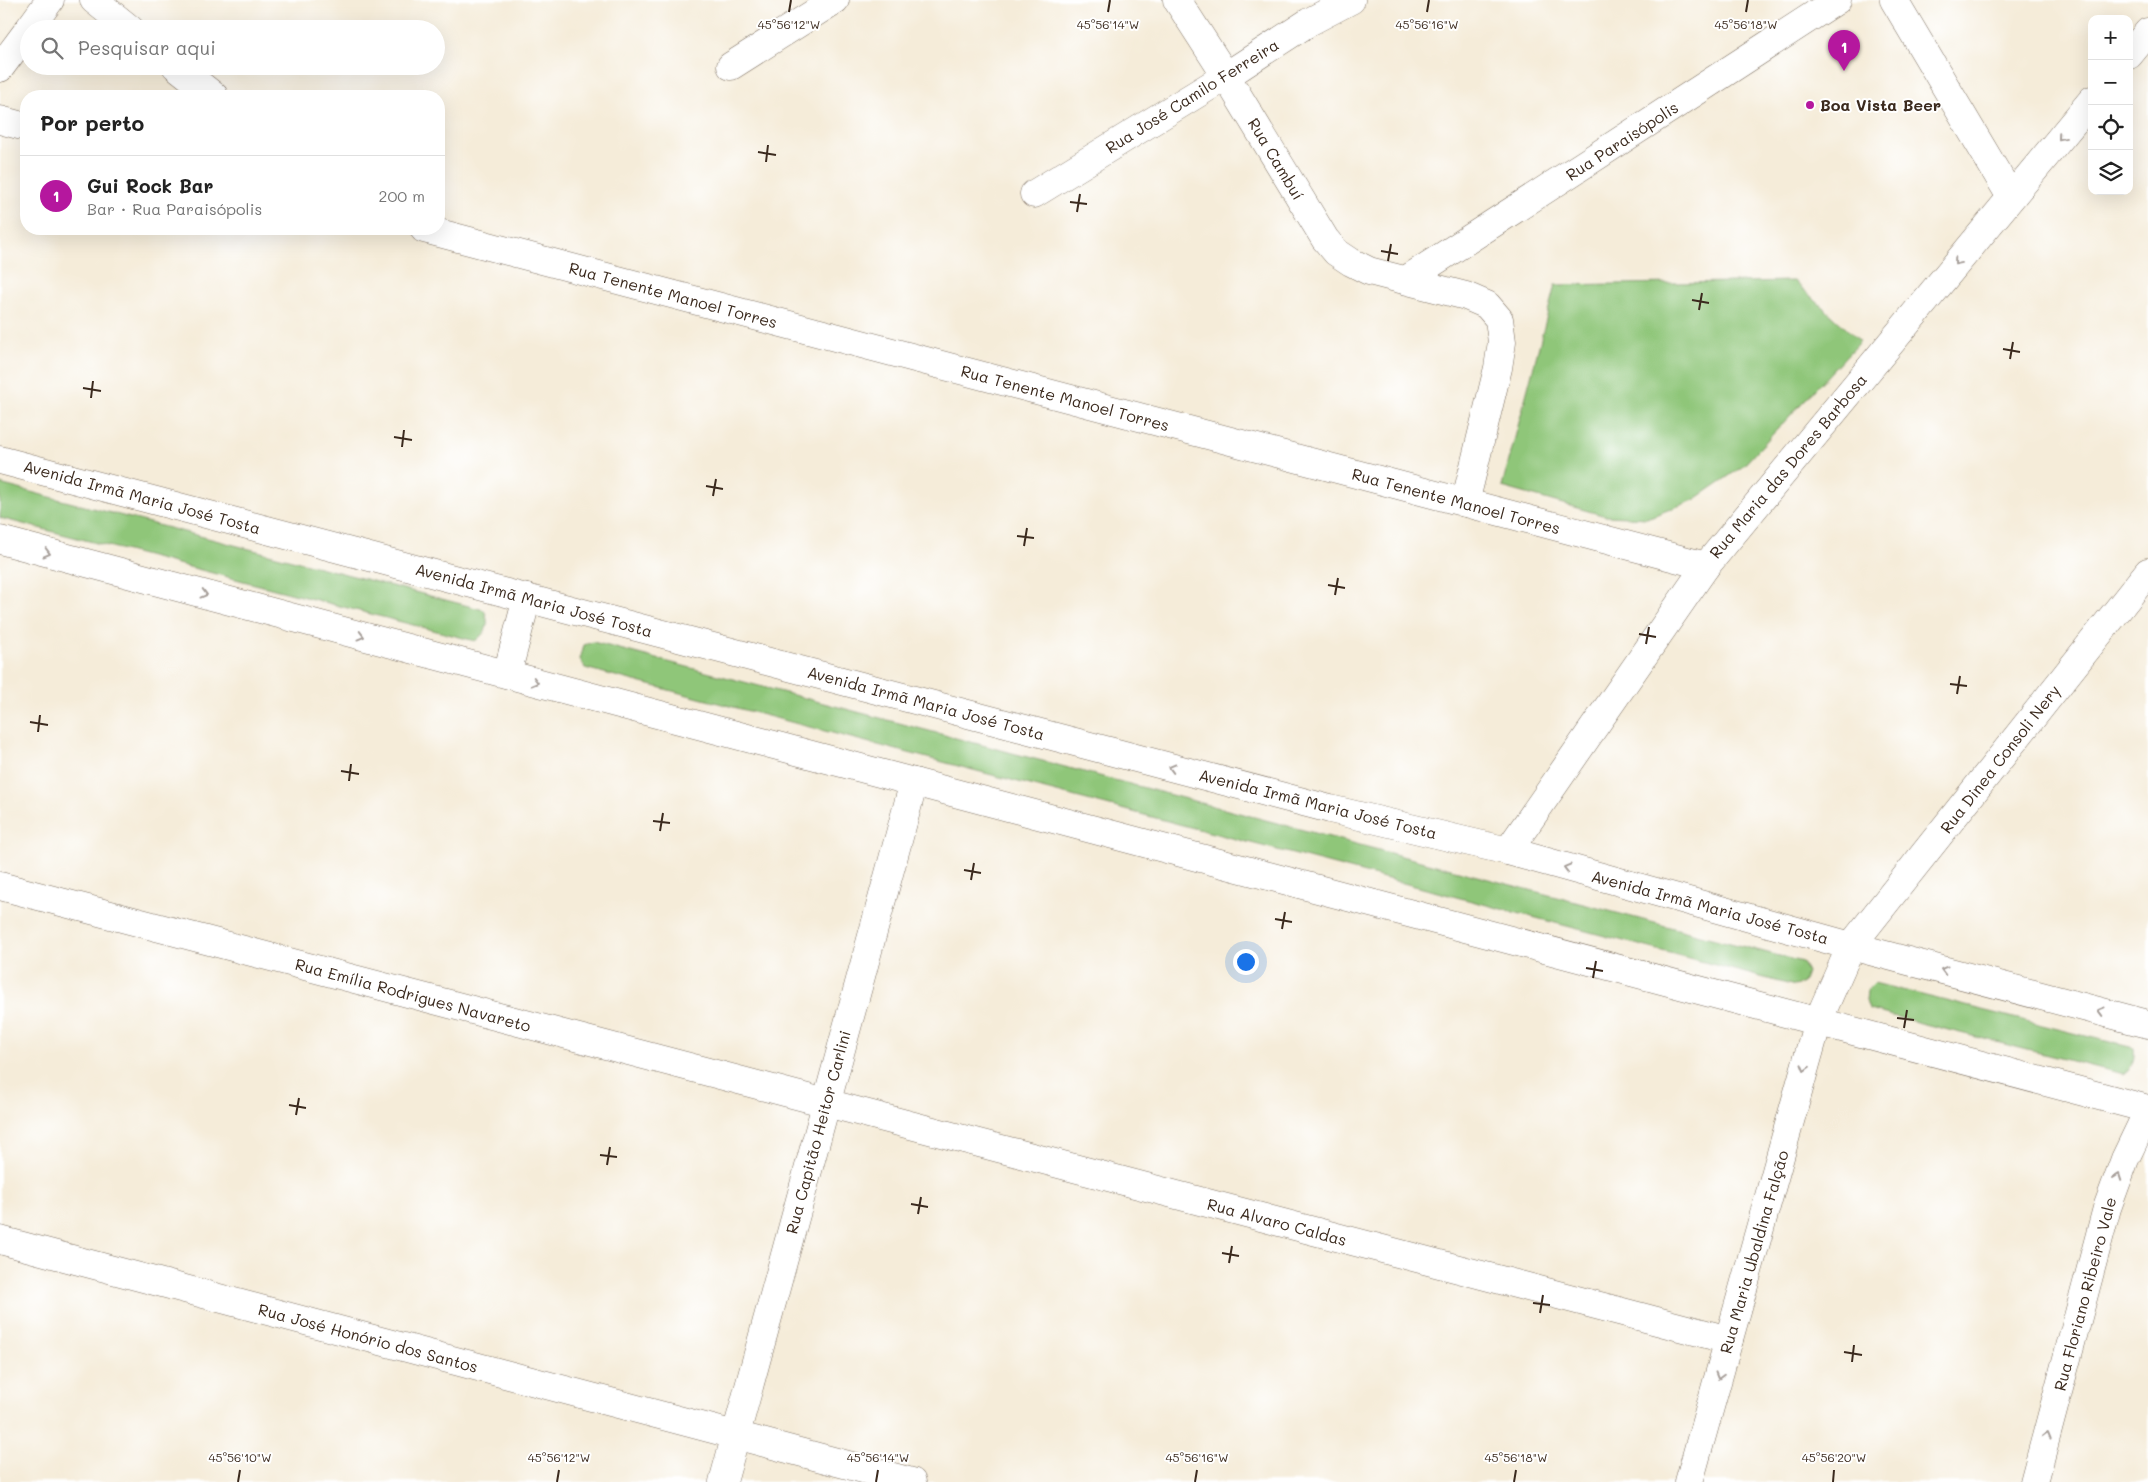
<!DOCTYPE html>
<html lang="pt">
<head>
<meta charset="utf-8">
<style>
  body { margin:0; font-family:Mali,sans-serif; background:#f6f6f6; color:#222 }
  .controls { position:absolute; right:15px; top:15px; display:grid; overflow:hidden; border-radius:10px; box-shadow:0 5px 20px #0002 }
  .controls button { width:45px; height:45px; display:grid; place-items:center; padding:0; border:0; border-bottom:1px solid #e0e0e0; background:#fff; color:#222; font:25px sans-serif }
  .you { position:absolute; left:1245px; top:961px; width:18px; height:18px; margin:-12px; border:4px solid #fff; border-radius:50%; background:#1a73e8; box-shadow:0 0 0 8px #1a73e833 }
  .badge { display:grid; place-items:center; width:32px; height:32px; border-radius:50%; background:#b5179e; color:#fff; font-size:16px; font-weight:700 }
  .pin { position:absolute; translate:-50% -41px; filter:drop-shadow(0 1px 2px #0008) }
  .pin::after { content:''; position:absolute; top:26px; width:18px; height:15px; background:inherit; clip-path:polygon(0 0,100% 0,50% 100%) }
  .list { margin:0; padding:0; list-style:none }
  h2 { display:flex; justify-content:space-between; align-items:center; height:65px; margin:0; padding:0 20px; font-size:21px }
  h2 small { font-size:16px; font-weight:400; color:#767676 }
  .list li { display:grid; grid-template-columns:32px 1fr auto; gap:15px; align-items:center; box-sizing:border-box; height:80px; padding:0 20px; border-top:1px solid #e0e0e0 }
  .list b { display:block; font-size:19px; white-space:nowrap }
  .list p { margin:0; font-size:16px; white-space:nowrap; color:#767676 }
  .list em { font-size:16px; font-style:normal; color:#767676 }
  .icon { flex:none; width:28px; height:28px; fill:none; stroke:currentColor; stroke-width:2; stroke-linecap:round; stroke-linejoin:round }
  .map { position:relative; flex:none; width:2148px; height:1482px; overflow:hidden }
  .search { position:absolute; background:#fff; box-shadow:0 5px 20px #0002; left:20px; top:20px; width:425px; height:55px; display:flex; align-items:center; gap:12px; box-sizing:border-box; padding:0 18px; border-radius:28px; color:#767676; font-size:19px }
  .panel { position:absolute; background:#fff; box-shadow:0 5px 20px #0002; left:20px; top:90px; width:425px; height:145px; border-radius:20px }
  .map>svg:first-child { display:block }
  .green { fill:#8fc679; stroke:#65784c }
  .lines { fill:none; stroke-linecap:round; stroke-linejoin:round }
  .street-casing { stroke:#7c6e5f; stroke-width:29 }
  .secondary-casing { stroke:#7c6e5f; stroke-width:29 }
  .street { stroke:#fff; stroke-width:28 }
  .secondary { stroke:#fff; stroke-width:28 }
  .oneway { stroke:#a79f9a }
  .ticks { fill:none; stroke:#3b2a1e; stroke-width:2 }
  .poi-dot { fill:#b5179e; stroke:#fff; stroke-width:2 }
  .labels { text-anchor:middle; stroke-width:4; stroke-linejoin:round; paint-order:stroke }
  .street-label { font-size:16px; fill:#3b2a1e; stroke:#fff }
  .poi-label { font-size:16px; font-weight:bold; fill:#3b2a1e; stroke:#fff; text-anchor:start }
  .ticks-label { font-size:12px; text-anchor:middle; fill:#3b2a1e; stroke:#fff; stroke-width:4; stroke-linejoin:round; paint-order:stroke }
</style>
</head>
<body>
<div class="map">
<svg width="2148" height="1482" viewBox="0 0 2148 1482">
  <rect width="100%" height="100%" fill="#fff"/>
  <filter id="ink" filterUnits="userSpaceOnUse"><feTurbulence type="fractalNoise" baseFrequency=".02" numOctaves="2"/><feDisplacementMap in="SourceGraphic" scale="10" xChannelSelector="R" yChannelSelector="G"/><feConvolveMatrix kernelMatrix="1 2 1 2 8 2 1 2 1" color-interpolation-filters="sRGB"/></filter>
  <filter id="wash" filterUnits="userSpaceOnUse"><feTurbulence type="fractalNoise" baseFrequency=".0096" numOctaves="4" result="noise"/><feDisplacementMap in="SourceGraphic" scale="20" xChannelSelector="R" yChannelSelector="G"/><feGaussianBlur stdDeviation="1.12" result="paint"/><feColorMatrix in="noise" values="0 0 0 0 0 0 0 0 0 0 0 0 0 0 0 0 0 1.4 0 .05"/><feComposite in="paint" operator="in"/></filter>
  <g filter="url(#wash)">
    <rect width="100%" height="100%" fill="#f5ecd9"/>
    <!-- green -->
    <g class="green">
      <polygon points="1794,281 1860,341 1742,467 1694,500 1647,518 1606,516 1502,487 1555,285"/>
      <path d="M0 484 484 610C490 624 488 631 475 641L0 518Z"/>
      <polygon points="593,642 1802,962 1807,972 1803,983 1795,986 585,668 580,659 584,645"/>
      <path d="M1874 983 2134 1048C2135 1060 2133 1067 2123 1074L1869 1010 1866 1001 1867 990Z"/>
    </g>
  </g>
  <g filter="url(#ink)">
    <g class="lines">
      <defs>
        <g id="street">
          <polyline points="94,0 130,29"/>
          <polyline points="1177,0 1226,76 1325,239 1336,252 1351,262 1369,271 1466,296 1487,305 1499,319 1502,342 1498,368 1465,503"/>
          <polyline points="1894,0 2011,197"/>
          <polyline points="29,29 50,0"/>
          <polyline points="176,66 214,96"/>
          <polyline points="731,66 835,0"/>
          <polyline points="0,68 29,29"/>
          <polyline points="0,120 26,127"/>
          <polyline points="1034,194 1226,76 1309,22 1351,0"/>
          <polyline points="424,229 1706,566"/>
          <polyline points="1406,280 1837,0"/>
          <polyline points="0,886 1729,1340"/>
          <polyline points="0,1240 912,1482"/>
          <polyline points="723,1482 914,782"/>
          <polyline points="1689,1482 1818,1021 1851,946 2148,572"/>
          <polyline points="2034,1482 2107,1208 2125,1159 2148,1111"/>
        </g>
        <g id="secondary">
          <polyline points="2129,55 2148,32"/>
          <polyline points="0,460 1330,809 1508,851 1851,946 2148,1024"/>
          <polyline points="0,540 2148,1109"/>
          <polyline points="507,674 527,598"/>
          <polyline points="1508,851 1706,566 2092,100"/>
        </g>
      </defs>
      <!-- street casing -->
      <use href="#street" class="street-casing"/>
      <!-- secondary casing -->
      <use href="#secondary" class="secondary-casing"/>
      <!-- street -->
      <use href="#street" class="street"/>
      <!-- secondary -->
      <use href="#secondary" class="secondary"/>
    </g>
    <!-- one-way arrows -->
    <defs><path id="oneway-chevron" d="M-2-3.5L2.5 0L-2 3.5" fill="none" stroke-width="1.6" stroke-linecap="round" stroke-linejoin="round" transform="scale(1.25)"/></defs>
    <g class="oneway">
      <use href="#oneway-chevron" transform="translate(2061 137) rotate(130)"/>
      <use href="#oneway-chevron" transform="translate(1957 262) rotate(130)"/>
      <use href="#oneway-chevron" transform="translate(47 553) rotate(15)"/>
      <use href="#oneway-chevron" transform="translate(204 594) rotate(15)"/>
      <use href="#oneway-chevron" transform="translate(361 636) rotate(15)"/>
      <use href="#oneway-chevron" transform="translate(535 682) rotate(15)"/>
      <use href="#oneway-chevron" transform="translate(1172 768) rotate(-165)"/>
      <use href="#oneway-chevron" transform="translate(1567 868) rotate(-165)"/>
      <use href="#oneway-chevron" transform="translate(1944 970) rotate(-165)"/>
      <use href="#oneway-chevron" transform="translate(2101 1011) rotate(-165)"/>
      <use href="#oneway-chevron" transform="translate(1805 1068) rotate(106)"/>
      <use href="#oneway-chevron" transform="translate(2118 1177) rotate(-70)"/>
      <use href="#oneway-chevron" transform="translate(1719 1376) rotate(106)"/>
      <use href="#oneway-chevron" transform="translate(2047 1435) rotate(-75)"/>
    </g>
  </g>
  <!-- ticks -->
  <path class="ticks" d="M789 12 791 0M1108 12 1110 0M1427 12 1429 0M1746 12 1748 0M758 152 776 155M766 162 768 145M1070 202 1087 204M1077 212 1080 194M1381 251 1398 254M1388 261 1391 244M1692 300 1709 303M1699 310 1702 293M2003 349 2020 352M2010 359 2013 342M83 388 101 391M91 398 93 381M394 437 412 440M402 447 404 430M706 486 723 489M713 496 716 479M1017 536 1034 538M1024 546 1027 528M1328 585 1345 588M1335 595 1338 578M1639 634 1656 637M1646 644 1649 627M1950 684 1967 686M1957 694 1960 676M30 722 48 725M38 732 40 715M341 771 359 774M349 781 351 764M653 821 670 823M660 831 663 813M964 870 981 873M971 880 974 863M1275 919 1292 922M1282 929 1285 912M1586 968 1603 971M1593 978 1596 961M1897 1018 1914 1020M1904 1028 1907 1010M289 1105 306 1108M296 1115 299 1098M600 1155 617 1157M607 1165 610 1147M911 1204 928 1207M918 1214 921 1197M1222 1253 1239 1256M1229 1263 1232 1246M1533 1303 1550 1305M1540 1313 1543 1295M1844 1352 1862 1355M1852 1362 1854 1345M238 1482 240 1470M557 1482 559 1470M876 1482 878 1470M1195 1482 1197 1470M1514 1482 1516 1470M1833 1482 1834 1470"/>
  <!-- markers -->
  <circle class="poi-dot" cx="1810" cy="105" r="5"/>
  <g class="labels">
    <!-- street labels -->
    <g class="street-label">
      <text transform="translate(1192 96) rotate(-32)" y="6">Rua José Camilo Ferreira</text>
      <text transform="translate(1622 141) rotate(-33)" y="6">Rua Paraisópolis</text>
      <text transform="translate(1276 159) rotate(59)" y="6">Rua Cambuí</text>
      <text transform="translate(673 295) rotate(15)" y="6">Rua Tenente Manoel Torres</text>
      <text transform="translate(1065 398) rotate(15)" y="6">Rua Tenente Manoel Torres</text>
      <text transform="translate(1788 466) rotate(-50)" y="6">Rua Maria das Dores Barbosa</text>
      <text transform="translate(142 497) rotate(15)" y="6">Avenida Irmã Maria José Tosta</text>
      <text transform="translate(1456 501) rotate(15)" y="6">Rua Tenente Manoel Torres</text>
      <text transform="translate(534 600) rotate(15)" y="6">Avenida Irmã Maria José Tosta</text>
      <text transform="translate(926 703) rotate(15)" y="6">Avenida Irmã Maria José Tosta</text>
      <text transform="translate(2000 759) rotate(-52)" y="6">Rua Dinea Consoli Nery</text>
      <text transform="translate(1318 804) rotate(14)" y="6">Avenida Irmã Maria José Tosta</text>
      <text transform="translate(1710 907) rotate(15)" y="6">Avenida Irmã Maria José Tosta</text>
      <text transform="translate(413 995) rotate(15)" y="6">Rua Emília Rodrigues Navareto</text>
      <text transform="translate(818 1132) rotate(-75)" y="6">Rua Capitão Heitor Carlini</text>
      <text transform="translate(1277 1222) rotate(15)" y="6">Rua Alvaro Caldas</text>
      <text transform="translate(1754 1252) rotate(-74)" y="6">Rua Maria Ubaldina Falção</text>
      <text transform="translate(2085 1294) rotate(-75)" y="6">Rua Floriano Ribeiro Vale</text>
      <text transform="translate(368 1338) rotate(15)" y="6">Rua José Honório dos Santos</text>
    </g>
    <!-- poi labels -->
    <g class="poi-label">
      <text x="1820" y="111">Boa Vista Beer</text>
    </g>
  </g>
  <g class="ticks-label">
    <text x="789" y="29">45°56'12"W</text>
    <text x="1108" y="29">45°56'14"W</text>
    <text x="1427" y="29">45°56'16"W</text>
    <text x="1746" y="29">45°56'18"W</text>
    <text x="240" y="1462">45°56'10"W</text>
    <text x="559" y="1462">45°56'12"W</text>
    <text x="878" y="1462">45°56'14"W</text>
    <text x="1197" y="1462">45°56'16"W</text>
    <text x="1516" y="1462">45°56'18"W</text>
    <text x="1834" y="1462">45°56'20"W</text>
  </g>
</svg>
<div class="controls">
<button>+</button>
<button>−</button>
<button><svg class="icon" aria-label="locate" viewBox="0 0 24 24"><circle cx="12" cy="12" r="6"/><path d="M12 2v4M12 18v4M2 12h4M18 12h4"/></svg></button>
<button><svg class="icon" aria-label="layers" viewBox="0 0 24 24"><path d="M12 4l9 5-9 5-9-5zM3 14l9 5 9-5"/></svg></button>
</div>
<div class="you"></div>
<div class="pin badge" style="left:1844px;top:71px">1</div>
<div class="search"><svg class="icon" aria-label="search" viewBox="0 0 24 24"><circle cx="10" cy="10" r="6"/><path d="M15 15l6 6"/></svg>Pesquisar aqui</div>
<section class="panel">
<h2>Por perto<small></small></h2>
<ul class="list">
<li><span class="badge">1</span><div><b>Gui Rock Bar</b><p>Bar · Rua Paraisópolis</p></div><em>200 m</em></li>
</ul>
</section>
</div>
</body>
</html>
